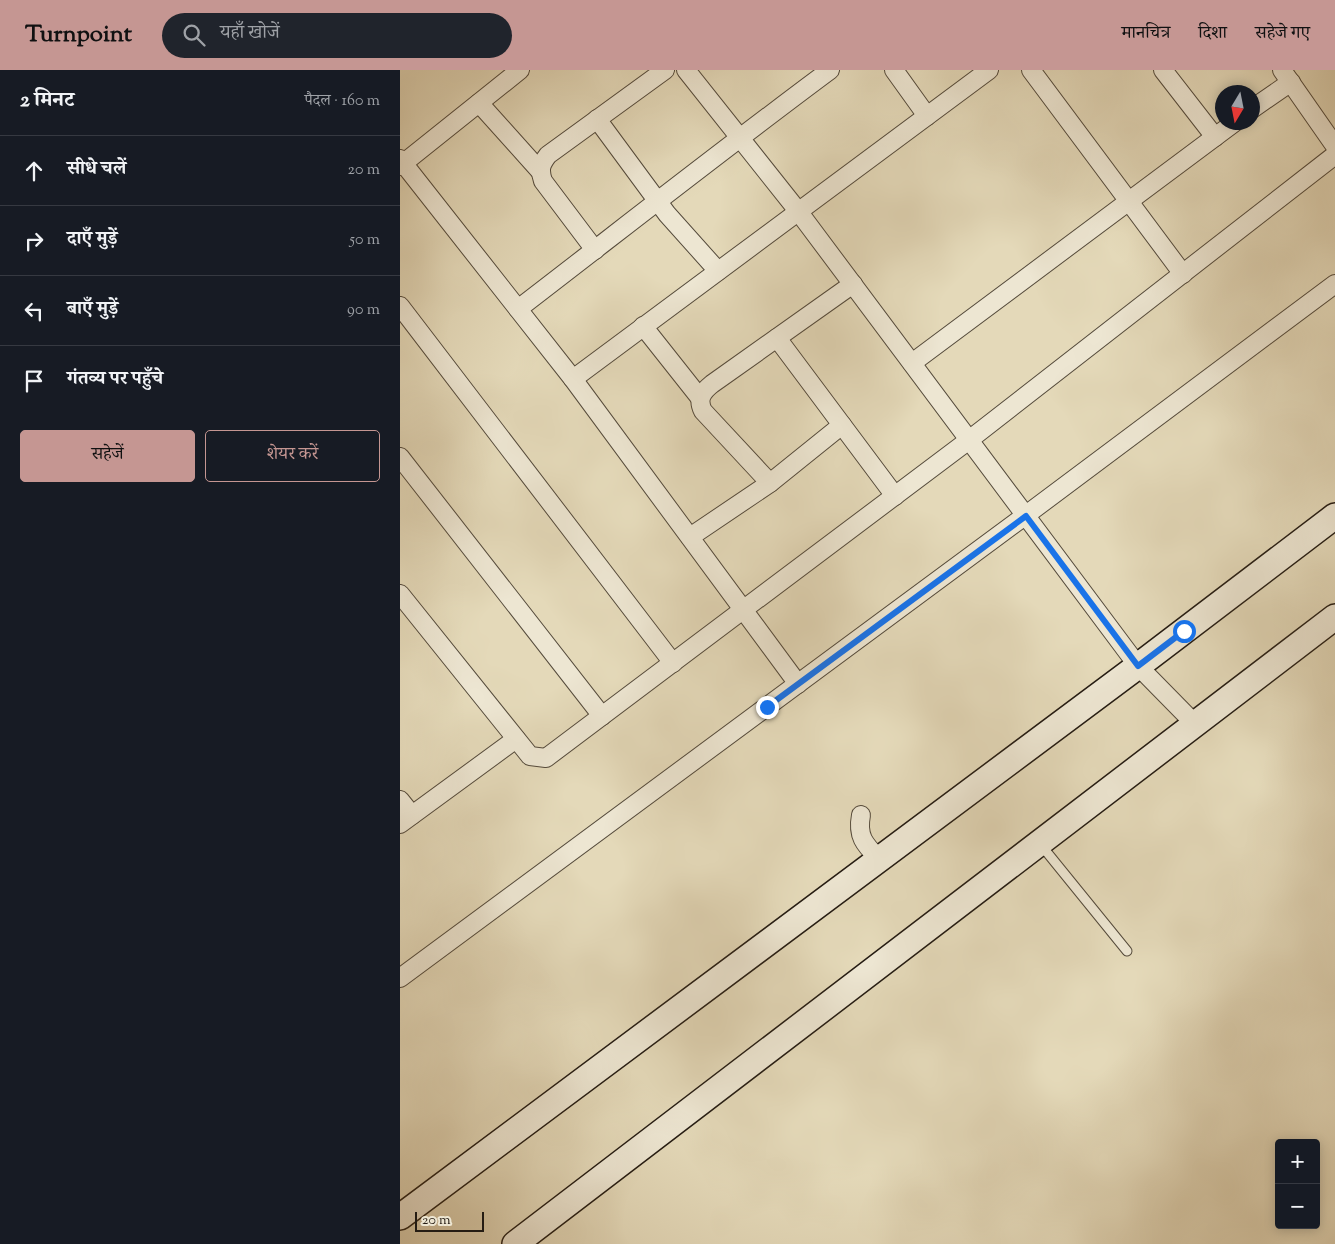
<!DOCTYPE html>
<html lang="hi">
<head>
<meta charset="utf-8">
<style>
  body { margin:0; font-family:"Sorts Mill Goudy","Noto Serif Devanagari",serif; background:#20242c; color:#f1f3f6 }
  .controls { position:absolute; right:15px; bottom:15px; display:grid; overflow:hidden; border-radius:5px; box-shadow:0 2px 12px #0003 }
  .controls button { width:45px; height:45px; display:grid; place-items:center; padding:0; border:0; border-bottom:1px solid #363941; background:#171b24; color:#f1f3f6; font:25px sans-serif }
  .compass { position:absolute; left:815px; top:15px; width:45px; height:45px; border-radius:50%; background:#171b24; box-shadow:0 2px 12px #0003; rotate:190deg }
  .scale { position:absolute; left:15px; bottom:12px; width:69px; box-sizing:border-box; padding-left:5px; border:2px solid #251c13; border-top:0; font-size:14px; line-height:18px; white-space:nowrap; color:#251c13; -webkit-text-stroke:4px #ede6d2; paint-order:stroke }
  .stop { position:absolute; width:15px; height:15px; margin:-11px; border:4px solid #1a73e8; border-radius:50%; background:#fff }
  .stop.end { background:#1a73e8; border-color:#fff; box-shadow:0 1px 5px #0008 }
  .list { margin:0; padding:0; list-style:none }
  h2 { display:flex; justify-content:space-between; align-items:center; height:65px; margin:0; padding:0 20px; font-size:21px }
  h2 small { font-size:16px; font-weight:400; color:#9ea1a6 }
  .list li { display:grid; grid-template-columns:32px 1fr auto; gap:15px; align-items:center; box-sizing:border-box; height:70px; padding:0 20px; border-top:1px solid #363941 }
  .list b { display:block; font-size:19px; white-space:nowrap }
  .list em { font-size:16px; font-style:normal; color:#9ea1a6 }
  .actions { display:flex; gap:10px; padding:15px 20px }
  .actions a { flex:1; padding:11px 0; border:1px solid #c59692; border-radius:5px; text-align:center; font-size:18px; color:#c59692 }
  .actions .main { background:#c59692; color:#111 }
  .icon { flex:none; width:28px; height:28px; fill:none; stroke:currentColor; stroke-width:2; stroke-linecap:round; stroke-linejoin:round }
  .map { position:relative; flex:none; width:935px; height:1174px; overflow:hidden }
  header { display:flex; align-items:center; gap:30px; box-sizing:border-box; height:70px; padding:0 25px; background:#c59692; color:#111 }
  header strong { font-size:24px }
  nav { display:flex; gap:28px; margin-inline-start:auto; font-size:18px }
  .search { width:350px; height:45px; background:#20242c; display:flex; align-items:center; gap:12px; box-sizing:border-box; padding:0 18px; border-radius:28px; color:#9ea1a6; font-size:19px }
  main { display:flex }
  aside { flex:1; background:#171b24 }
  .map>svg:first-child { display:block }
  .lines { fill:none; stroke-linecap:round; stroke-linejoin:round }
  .lane-casing { stroke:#554b3c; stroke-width:11 }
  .street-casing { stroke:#554b3c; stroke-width:20 }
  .secondary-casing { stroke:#251c13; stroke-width:28 }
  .lane { stroke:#ede6d2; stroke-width:9 }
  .street { stroke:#ede6d2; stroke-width:18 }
  .secondary { stroke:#ede6d2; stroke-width:25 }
  .route { stroke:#1a73e8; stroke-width:6 }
</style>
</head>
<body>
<header>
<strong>Turnpoint</strong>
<div class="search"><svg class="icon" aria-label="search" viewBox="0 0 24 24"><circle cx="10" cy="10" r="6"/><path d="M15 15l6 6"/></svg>यहाँ खोजें</div>
<nav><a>मानचित्र</a><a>दिशा</a><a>सहेजे गए</a></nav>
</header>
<main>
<aside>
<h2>2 मिनट<small>पैदल · 160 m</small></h2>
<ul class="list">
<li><svg class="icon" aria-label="ahead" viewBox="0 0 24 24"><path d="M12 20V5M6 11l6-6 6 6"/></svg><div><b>सीधे चलें</b></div><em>20 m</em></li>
<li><svg class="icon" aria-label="right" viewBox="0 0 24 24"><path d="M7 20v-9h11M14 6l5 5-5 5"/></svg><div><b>दाएँ मुड़ें</b></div><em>50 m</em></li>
<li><svg class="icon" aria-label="left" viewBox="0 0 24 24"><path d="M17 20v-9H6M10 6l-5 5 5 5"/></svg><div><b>बाएँ मुड़ें</b></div><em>90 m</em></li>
<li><svg class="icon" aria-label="arrive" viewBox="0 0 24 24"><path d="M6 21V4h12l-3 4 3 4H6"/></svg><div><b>गंतव्य पर पहुँचे</b></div></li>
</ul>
<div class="actions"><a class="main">सहेजें</a><a>शेयर करें</a></div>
</aside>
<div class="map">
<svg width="935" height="1174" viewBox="0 0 935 1174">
  <rect width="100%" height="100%" fill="#e4d9b9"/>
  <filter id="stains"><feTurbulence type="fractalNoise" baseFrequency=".004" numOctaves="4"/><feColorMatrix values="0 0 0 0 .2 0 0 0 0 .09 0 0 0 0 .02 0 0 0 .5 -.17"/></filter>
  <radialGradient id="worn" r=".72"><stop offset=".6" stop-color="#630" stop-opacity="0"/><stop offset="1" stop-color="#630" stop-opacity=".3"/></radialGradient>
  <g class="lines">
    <defs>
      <polyline id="lane" points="641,775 727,881"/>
      <g id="street">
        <polyline points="286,0 398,141 738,596 794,653"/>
        <polyline points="494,0 527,46"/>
        <polyline points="631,0 783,204"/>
        <polyline points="763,0 815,67"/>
        <polyline points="882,0 935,76"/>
        <polyline points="79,33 140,101"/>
        <polyline points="852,39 891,12"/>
        <polyline points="197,49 267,144 318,201"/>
        <polyline points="0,89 173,309 398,614"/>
        <polyline points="0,96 120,0"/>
        <path d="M195 180 143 111C139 99 141 94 148 85L265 0"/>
        <polyline points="0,236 273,593"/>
        <path d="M118 239C222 159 325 78 430 0"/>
        <polyline points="243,256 300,328"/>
        <polyline points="377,268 495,426"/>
        <polyline points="512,293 835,52"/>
        <polyline points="173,309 589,0"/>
        <polyline points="0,387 202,646"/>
        <path d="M370 413 303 341C297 329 302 322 312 314L453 214"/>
        <polyline points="290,467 370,413 442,355"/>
        <polyline points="0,524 130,686 146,688 569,370 935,85"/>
        <polyline points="0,730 12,745"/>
        <path d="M461 745C457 766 464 774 479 789"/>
        <polyline points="0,754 116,669"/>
        <polyline points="0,908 626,445 935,214"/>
      </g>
      <g id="secondary">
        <polyline points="0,1147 738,596 935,446"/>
        <polyline points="115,1174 935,547"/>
      </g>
    </defs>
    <!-- lane casing -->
    <use href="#lane" class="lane-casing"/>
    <!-- street casing -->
    <use href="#street" class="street-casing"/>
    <!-- secondary casing -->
    <use href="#secondary" class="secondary-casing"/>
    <!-- lane -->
    <use href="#lane" class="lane"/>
    <!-- street -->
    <use href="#street" class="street"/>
    <!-- secondary -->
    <use href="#secondary" class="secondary"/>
  </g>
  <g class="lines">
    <!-- route -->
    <polyline class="route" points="367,637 626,446 738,596 784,561"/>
  </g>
  <rect width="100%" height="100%" filter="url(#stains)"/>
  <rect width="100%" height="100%" fill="url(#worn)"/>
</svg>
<div class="controls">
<button>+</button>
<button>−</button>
</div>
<svg class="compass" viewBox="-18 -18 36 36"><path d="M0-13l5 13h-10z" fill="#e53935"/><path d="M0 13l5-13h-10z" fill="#9ea1a6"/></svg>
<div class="scale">20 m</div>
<div class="stop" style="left:784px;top:561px"></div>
<div class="stop end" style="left:367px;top:637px"></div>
</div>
</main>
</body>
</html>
